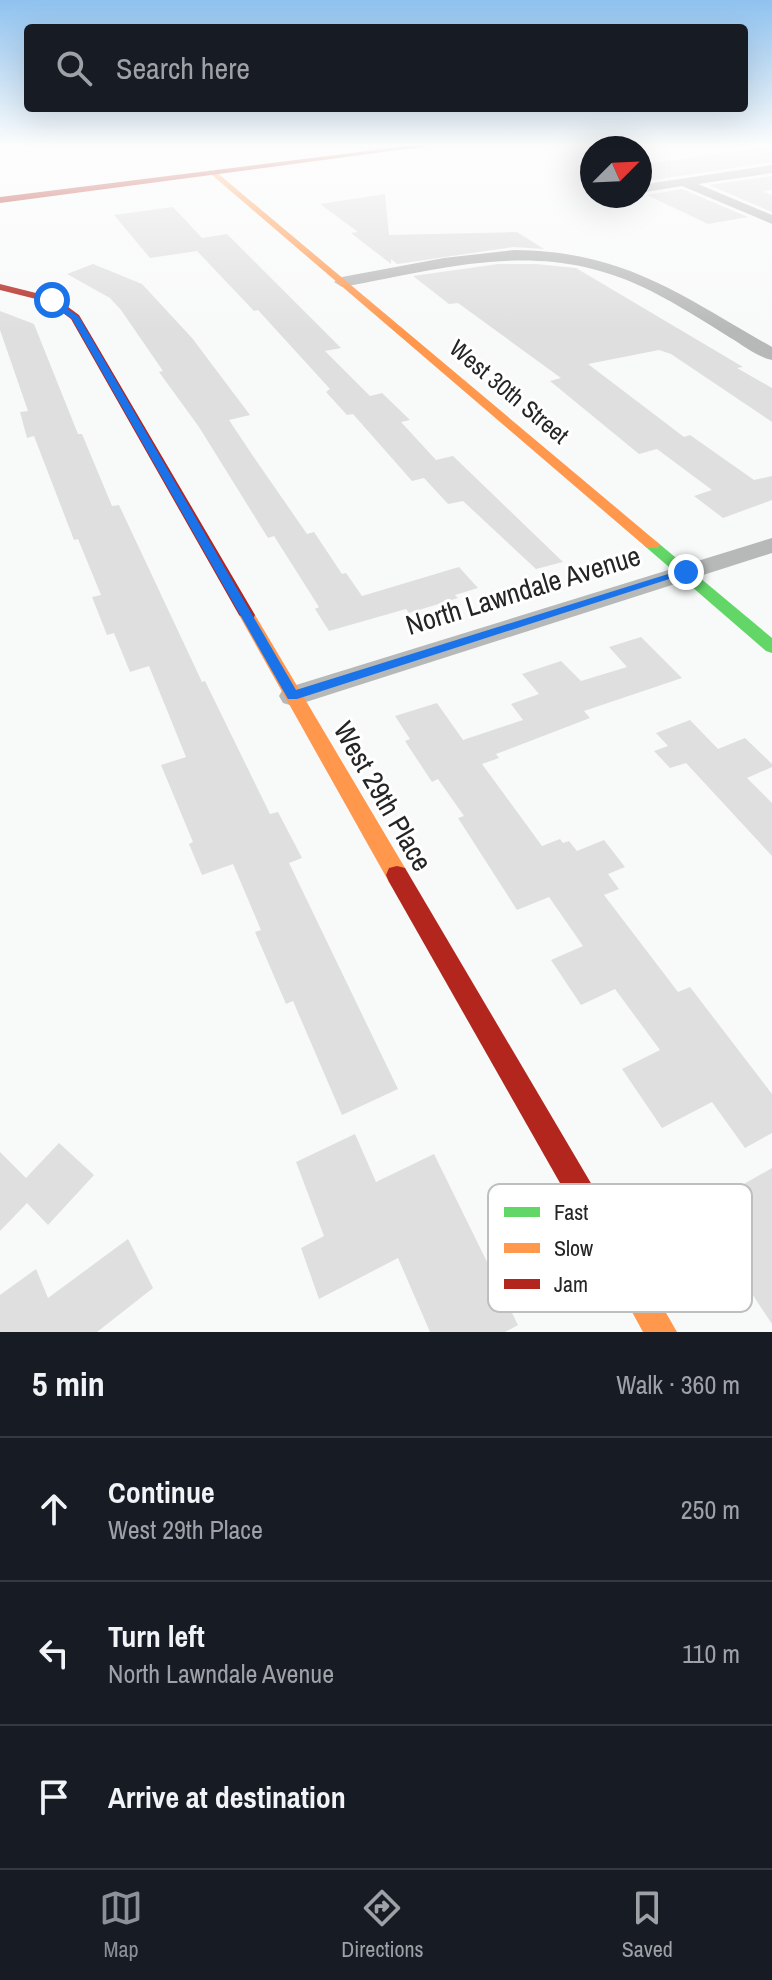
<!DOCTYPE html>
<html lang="en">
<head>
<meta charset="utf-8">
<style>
  body { margin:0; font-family:"Archivo Narrow",sans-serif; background:#20242c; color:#f1f3f6 }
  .compass { position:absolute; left:580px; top:136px; width:72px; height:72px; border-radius:50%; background:#171b24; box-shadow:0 8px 32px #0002; rotate:66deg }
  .stop { position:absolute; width:24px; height:24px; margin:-18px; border:6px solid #1a73e8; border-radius:50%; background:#fff }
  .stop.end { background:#1a73e8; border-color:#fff; box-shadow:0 2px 8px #0008 }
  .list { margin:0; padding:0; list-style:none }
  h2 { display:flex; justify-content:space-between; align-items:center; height:104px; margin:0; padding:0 32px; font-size:34px }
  h2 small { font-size:26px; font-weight:400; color:#9ea1a6 }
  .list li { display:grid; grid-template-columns:52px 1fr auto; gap:24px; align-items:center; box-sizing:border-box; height:144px; padding:0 32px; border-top:2px solid #363941 }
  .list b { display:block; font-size:30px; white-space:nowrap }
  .list p { margin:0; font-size:26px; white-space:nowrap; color:#9ea1a6 }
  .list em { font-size:26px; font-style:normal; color:#9ea1a6 }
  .icon { flex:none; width:44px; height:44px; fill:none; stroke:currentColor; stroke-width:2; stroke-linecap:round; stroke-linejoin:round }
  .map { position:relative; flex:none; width:772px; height:1332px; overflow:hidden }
  .search { position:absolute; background:#171b24; box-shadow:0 8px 32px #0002; left:24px; right:24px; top:24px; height:88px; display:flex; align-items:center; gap:20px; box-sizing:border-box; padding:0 28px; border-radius:8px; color:#9ea1a6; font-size:30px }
  .sheet { height:536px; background:#171b24 }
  nav { display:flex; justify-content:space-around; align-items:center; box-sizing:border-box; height:112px; border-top:2px solid #363941; background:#171b24; font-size:22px; color:#9ea1a6 }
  nav a { display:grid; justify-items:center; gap:4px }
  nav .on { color:#8c9099 }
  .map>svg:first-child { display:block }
  .building { fill:#dedfde }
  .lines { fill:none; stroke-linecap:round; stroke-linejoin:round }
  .street { fill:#b7b8b8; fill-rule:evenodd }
  .fast { fill:#63d668; fill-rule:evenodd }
  .slow { fill:#ff974d; fill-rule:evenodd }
  .jam { fill:#b3261e; fill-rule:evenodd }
  .route { fill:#1a73e8 }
  .labels { text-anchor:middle; stroke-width:6; stroke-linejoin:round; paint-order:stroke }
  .far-street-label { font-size:24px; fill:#242625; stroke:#fff }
  .street-label { font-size:28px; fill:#242625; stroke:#fff }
  .key { fill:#fff; stroke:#bdbebe; stroke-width:2 }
  .key-label { font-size:22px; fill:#242625 }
</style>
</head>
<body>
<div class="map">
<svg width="772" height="1332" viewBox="0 0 772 1332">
  <rect width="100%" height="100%" fill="#f8faf9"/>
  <!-- building -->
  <g class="building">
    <polygon points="755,148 772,149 772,162 640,182 640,165"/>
    <polygon points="772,176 772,190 762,191 772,195 772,212 709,185"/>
    <polygon points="682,189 748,217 708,224 647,195"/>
    <polygon points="385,194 389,235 517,232 544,249 514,247 397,264 391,259 391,264 351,233 358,232 320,204"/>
    <polygon points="173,207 202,238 227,234 341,348 325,351 370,396 382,393 410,420 401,422 436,460 453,456 563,562 536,569 463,501 448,504 424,478 412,481 353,414 347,415 326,392 330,389 258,310 254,311 197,251 150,258 114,215"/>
    <polygon points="93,264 142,284 192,338 250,415 229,420 253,456 307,534 314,532 342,574 346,573 362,596 459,567 478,588 455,595 458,598 409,613 406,609 329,631 315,609 319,607 274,536 268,538 199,427 159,372 163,371 121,310 110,298 67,274"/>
    <polygon points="498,264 536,264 576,268 743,367 737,368 772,388 772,422 671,354 659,350 588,364 684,437 690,435 754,480 772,476 772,500 723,518 694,496 712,490 657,449 639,454 550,381 561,378 458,303 449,304 413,276"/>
    <polygon points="0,311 34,324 78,434 82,434 112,506 119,505 202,682 205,681 270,814 278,812 302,858 289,863 398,1089 342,1115 293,1001 286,1004 255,932 261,930 233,864 202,875 189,844 193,842 161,765 186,757 149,666 130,672 114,633 107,635 92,597 101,595 78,539 74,540 34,436 27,438 20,412 28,411 0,330"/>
    <polygon points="641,637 682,678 584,711 590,718 496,754 499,758 482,764 542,846 560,839 563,843 569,841 577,851 604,840 625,867 608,874 619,889 604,895 678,992 690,987 772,1094 772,1133 745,1148 712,1102 662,1128 622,1069 660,1050 615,989 581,1005 551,960 583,946 549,897 517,910 458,818 464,816 438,779 432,782 405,741 410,739 395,716 437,703 463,740 523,720 511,704 539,694 522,674 561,661 581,681 627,667 609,647"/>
    <polygon points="690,720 718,749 745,738 772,764 772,767 747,778 772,803 772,856 686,763 670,768 654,751 668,746 656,733"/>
    <polygon points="355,1134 376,1182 434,1154 518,1325 505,1332 430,1332 398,1258 319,1299 301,1248 324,1236 296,1162"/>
    <polygon points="59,1143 94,1175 48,1225 27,1203 0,1231 0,1152 26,1178"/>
    <polygon points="772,1168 772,1324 731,1262 746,1254 712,1202"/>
    <polygon points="128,1239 153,1288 97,1332 0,1332 0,1295 36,1269 48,1298"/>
  </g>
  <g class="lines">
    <!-- street -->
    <g class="street">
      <polygon points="772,165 772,173 698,184 772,215 772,224 682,186 640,193 640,185"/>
      <path d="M514 250C625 251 680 295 772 347V360C757 357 743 345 729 337 704 321 678 305 651 291 545 237 452 267 342 287L334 282 342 277 444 258Z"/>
      <polygon points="772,538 772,553 303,703 293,706 283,703 279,696 283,689"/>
    </g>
    <!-- fast -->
    <polygon class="fast" points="652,540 657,542 772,638 772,653 766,651 647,548 644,545"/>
    <!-- slow -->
    <g class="slow">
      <polygon points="215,171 657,542 660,545 657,548 647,548 212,175"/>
      <polygon points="247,610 255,615 405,868 408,875 405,882 397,884 389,882 239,615"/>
      <polygon points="595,1202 605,1207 677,1332 643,1332 580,1217 585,1207"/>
    </g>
    <!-- jam -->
    <g class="jam">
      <polygon points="423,144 443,144 0,203 0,197"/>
      <polygon points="0,284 56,298 79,315 255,615 253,619 247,620 239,615 71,319 48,302 0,290"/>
      <polygon points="397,866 405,868 605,1207 610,1217 605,1227 595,1232 585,1227 389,882 386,875 389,868"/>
    </g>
  </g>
  <!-- sky -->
  <linearGradient id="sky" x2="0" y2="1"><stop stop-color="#8fc2ef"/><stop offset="0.44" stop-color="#fcfdfc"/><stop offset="1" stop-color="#fcfdfc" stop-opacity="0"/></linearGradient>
  <rect width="772" height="330" fill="url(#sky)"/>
  <!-- route -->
  <polygon class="route" points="49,299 54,299 79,317 296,690 681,570 691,572 297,699 288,699 72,319 49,302"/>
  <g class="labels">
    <!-- far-street labels -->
    <g class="far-street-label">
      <text transform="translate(509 392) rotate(40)" y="8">West 30th Street</text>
    </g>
    <!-- street labels -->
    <g class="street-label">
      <text transform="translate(523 590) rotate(-17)" y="10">North Lawndale Avenue</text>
      <text transform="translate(383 796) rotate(60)" y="10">West 29th Place</text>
    </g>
  </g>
  <!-- legend -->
  <rect x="488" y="1184" width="264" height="128" rx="12" class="key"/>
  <rect x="504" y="1207" width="36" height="10" fill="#63d668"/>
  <rect x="504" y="1243" width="36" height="10" fill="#ff974d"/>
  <rect x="504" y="1279" width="36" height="10" fill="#b3261e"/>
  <g class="key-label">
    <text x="554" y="1220">Fast</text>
    <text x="554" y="1256">Slow</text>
    <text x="554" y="1292">Jam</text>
  </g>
</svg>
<svg class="compass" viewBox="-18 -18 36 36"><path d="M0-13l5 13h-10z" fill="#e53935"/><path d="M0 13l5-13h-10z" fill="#9ea1a6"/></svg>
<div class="stop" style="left:52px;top:300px"></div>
<div class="stop end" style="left:686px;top:572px"></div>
<div class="search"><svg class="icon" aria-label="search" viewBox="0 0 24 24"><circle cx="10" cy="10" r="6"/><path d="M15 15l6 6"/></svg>Search here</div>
</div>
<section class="sheet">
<h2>5 min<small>Walk · 360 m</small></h2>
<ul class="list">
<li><svg class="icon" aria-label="ahead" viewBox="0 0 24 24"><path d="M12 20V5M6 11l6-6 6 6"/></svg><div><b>Continue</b><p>West 29th Place</p></div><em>250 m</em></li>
<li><svg class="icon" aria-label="left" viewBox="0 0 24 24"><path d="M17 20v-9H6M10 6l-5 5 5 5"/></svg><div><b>Turn left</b><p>North Lawndale Avenue</p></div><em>110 m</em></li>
<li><svg class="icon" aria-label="arrive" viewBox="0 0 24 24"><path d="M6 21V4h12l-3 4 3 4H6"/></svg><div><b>Arrive at destination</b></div></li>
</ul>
</section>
<nav>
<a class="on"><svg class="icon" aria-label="map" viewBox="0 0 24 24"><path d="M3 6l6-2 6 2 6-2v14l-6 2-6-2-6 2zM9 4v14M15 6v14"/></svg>Map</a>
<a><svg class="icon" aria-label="directions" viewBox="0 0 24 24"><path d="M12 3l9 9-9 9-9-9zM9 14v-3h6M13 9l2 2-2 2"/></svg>Directions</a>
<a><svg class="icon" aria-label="saved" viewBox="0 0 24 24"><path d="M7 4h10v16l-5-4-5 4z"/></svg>Saved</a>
</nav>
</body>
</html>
